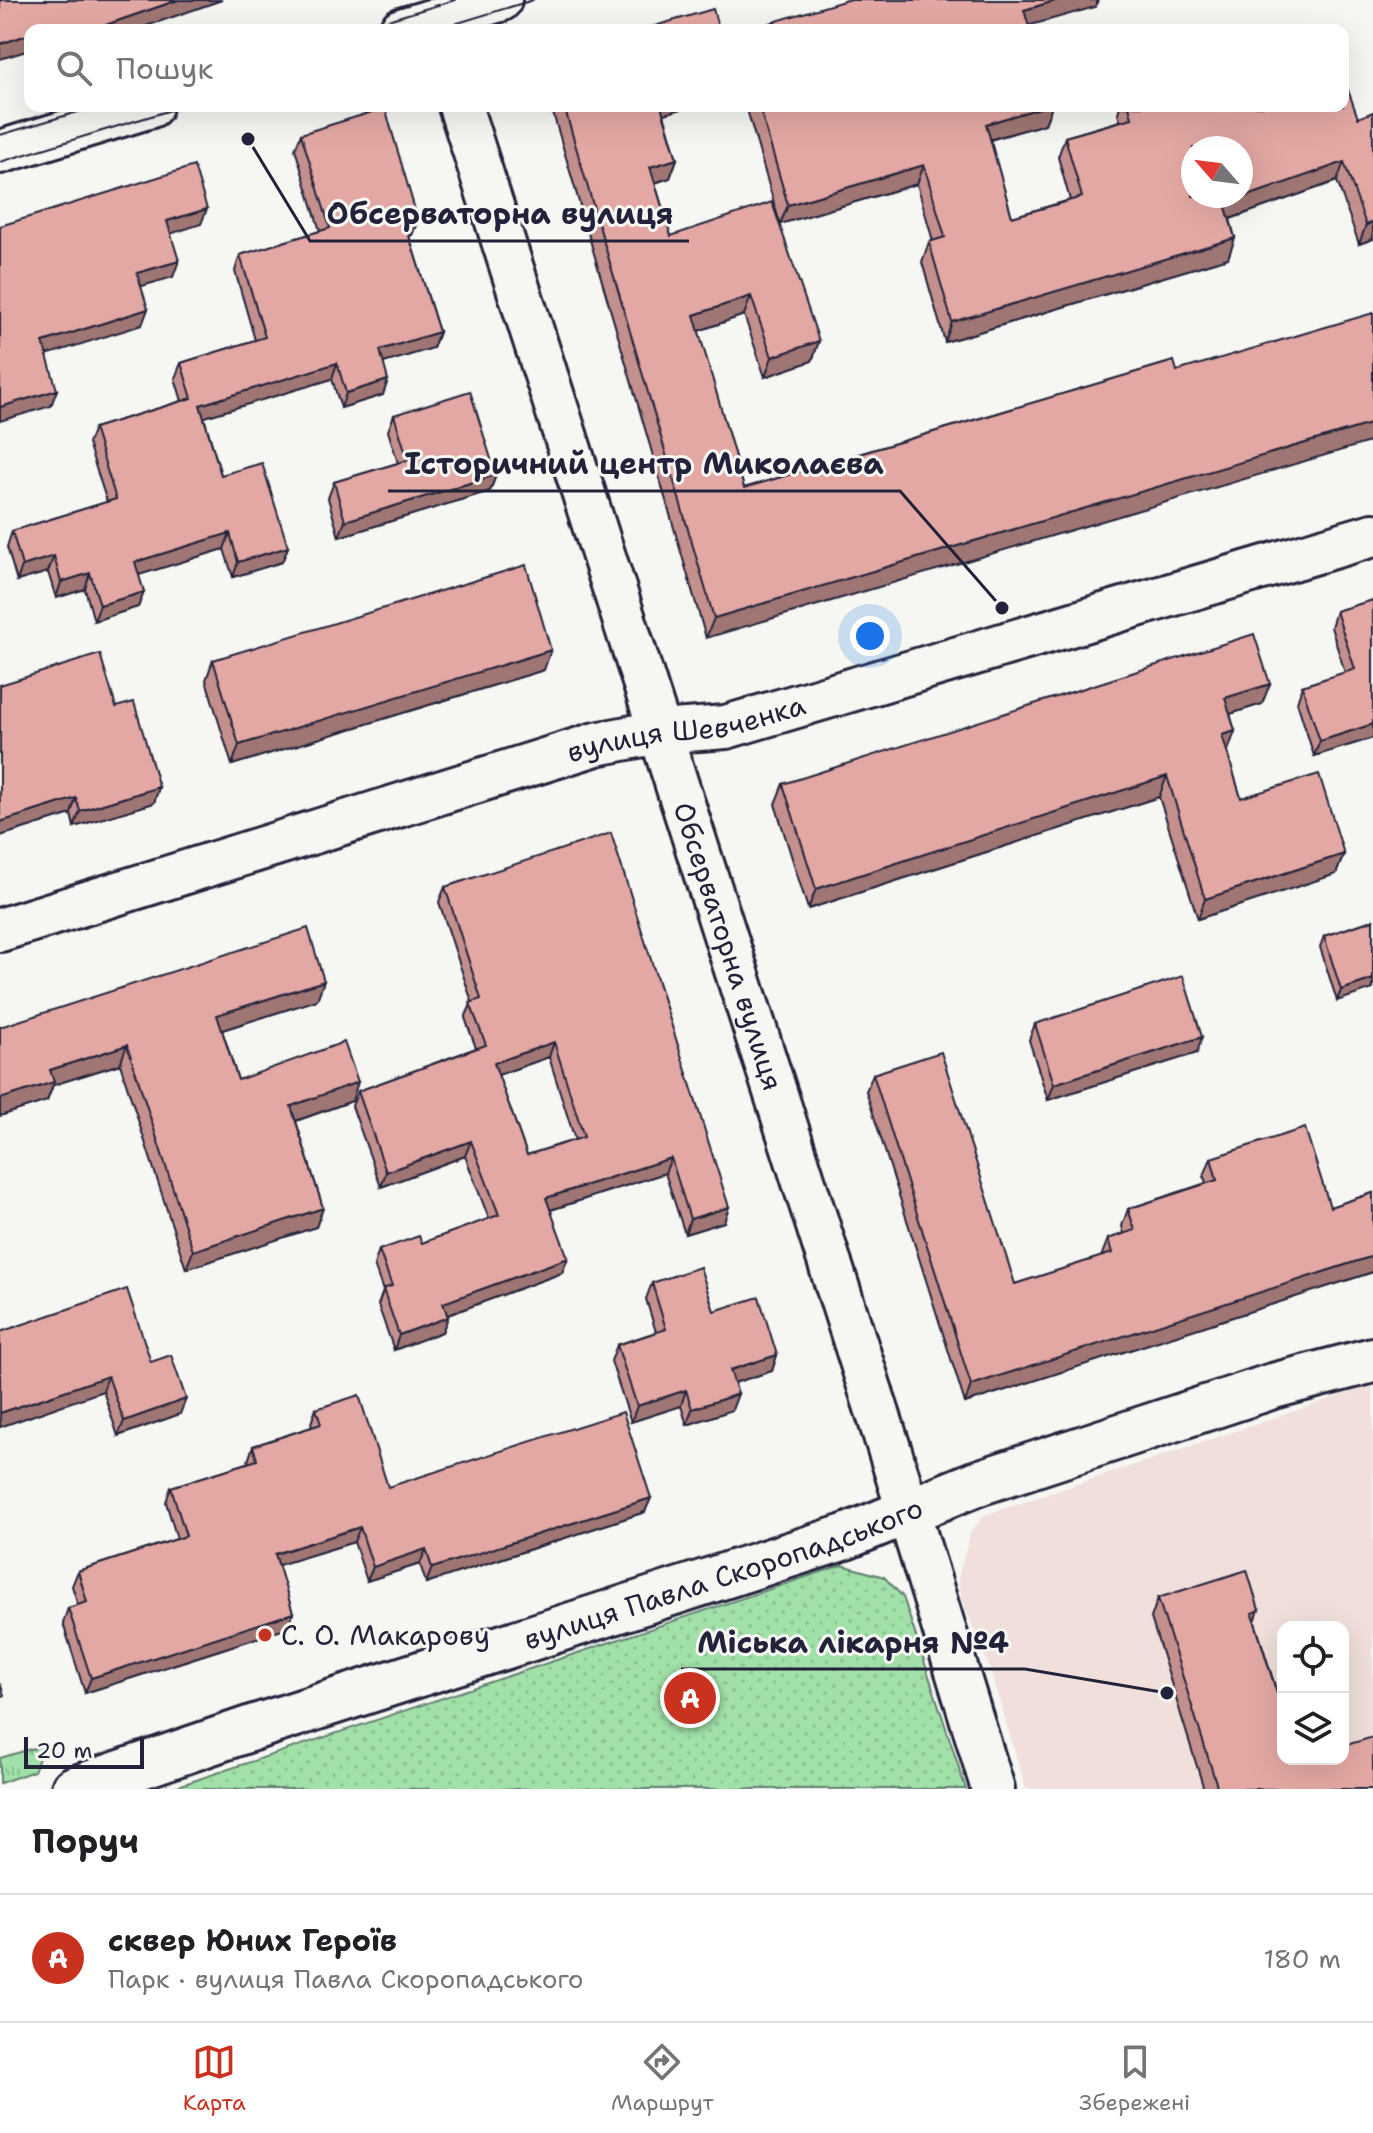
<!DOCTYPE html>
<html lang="uk">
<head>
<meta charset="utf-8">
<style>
  body { margin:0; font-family:"Shantell Sans",sans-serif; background:#f2f2f2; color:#202124 }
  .controls { position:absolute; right:24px; bottom:24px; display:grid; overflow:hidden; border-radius:16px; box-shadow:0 8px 32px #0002 }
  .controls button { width:72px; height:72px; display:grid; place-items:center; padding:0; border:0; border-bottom:2px solid #e0e0e0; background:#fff; color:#202124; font:40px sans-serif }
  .compass { position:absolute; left:1181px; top:136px; width:72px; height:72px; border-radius:50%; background:#fff; box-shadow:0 8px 32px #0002; rotate:298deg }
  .scale { position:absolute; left:24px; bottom:20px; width:120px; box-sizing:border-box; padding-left:8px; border:4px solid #22223b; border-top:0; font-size:22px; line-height:28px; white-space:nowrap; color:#22223b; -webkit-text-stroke:6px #f6f6f2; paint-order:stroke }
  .you { position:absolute; left:870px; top:636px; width:28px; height:28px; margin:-20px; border:6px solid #fff; border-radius:50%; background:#1a73e8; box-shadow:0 0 0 12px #1a73e833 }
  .badge { display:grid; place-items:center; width:52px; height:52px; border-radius:50%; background:#c8321e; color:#fff; font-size:26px; font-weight:700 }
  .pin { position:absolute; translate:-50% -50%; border:4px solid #fff; box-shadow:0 2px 8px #0006 }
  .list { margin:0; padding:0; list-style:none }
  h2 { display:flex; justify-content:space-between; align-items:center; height:104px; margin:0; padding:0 32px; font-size:34px }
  h2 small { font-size:26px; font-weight:400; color:#757577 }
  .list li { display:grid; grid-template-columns:52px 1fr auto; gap:24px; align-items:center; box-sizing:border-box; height:128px; padding:0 32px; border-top:2px solid #e0e0e0 }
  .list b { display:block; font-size:30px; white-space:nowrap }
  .list p { margin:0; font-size:26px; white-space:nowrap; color:#757577 }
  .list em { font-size:26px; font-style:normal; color:#757577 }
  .icon { flex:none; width:44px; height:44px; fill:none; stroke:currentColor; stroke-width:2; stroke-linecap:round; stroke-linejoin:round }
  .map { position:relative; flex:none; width:1373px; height:1789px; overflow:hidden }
  .search { position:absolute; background:#fff; box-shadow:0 8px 32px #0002; left:24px; right:24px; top:24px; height:88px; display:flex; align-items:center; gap:20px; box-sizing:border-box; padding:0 28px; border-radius:16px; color:#757577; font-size:30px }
  .sheet { height:232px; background:#fff }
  nav { display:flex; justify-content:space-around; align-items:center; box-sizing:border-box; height:112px; border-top:2px solid #e0e0e0; background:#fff; font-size:22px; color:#757577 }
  nav a { display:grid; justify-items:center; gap:4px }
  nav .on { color:#c8321e }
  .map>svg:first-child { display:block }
  .built { fill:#f0dfdb; fill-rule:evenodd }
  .grass { fill:url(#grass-tufts); stroke:#628172; stroke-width:2 }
  .park { fill:url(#park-dots); stroke:#628172; stroke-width:2 }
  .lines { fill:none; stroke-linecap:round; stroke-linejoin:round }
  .street-casing { stroke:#22223b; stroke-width:48 }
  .secondary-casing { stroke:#22223b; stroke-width:50 }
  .street { stroke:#f6f6f2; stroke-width:42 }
  .secondary { stroke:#f6f6f2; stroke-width:44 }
  .tram { stroke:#22223b; stroke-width:2 }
  .wall { fill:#c3908d; stroke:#22223b; stroke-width:2; fill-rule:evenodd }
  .shaded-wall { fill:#9f7673; stroke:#22223b; stroke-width:2 }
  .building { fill:#e3a8a4; stroke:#22223b; stroke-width:2; fill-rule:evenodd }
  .poi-dot { fill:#c8321e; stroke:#f6f6f2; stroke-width:3 }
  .labels { text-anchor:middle; stroke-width:6; stroke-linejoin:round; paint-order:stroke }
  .street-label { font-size:28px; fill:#22223b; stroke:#f6f6f2 }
  .poi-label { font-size:28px; fill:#22223b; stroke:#f6f6f2; text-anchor:start }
  .leader { fill:none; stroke:#22223b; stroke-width:3 }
  .callout-dot { fill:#22223b; stroke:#f6f6f2; stroke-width:3 }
  .callout-label { font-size:30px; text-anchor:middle; font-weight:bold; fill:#22223b; stroke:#f6f6f2; stroke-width:6; stroke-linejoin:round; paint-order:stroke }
</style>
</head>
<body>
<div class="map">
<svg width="1373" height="1789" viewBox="0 0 1373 1789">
  <defs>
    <pattern id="grass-tufts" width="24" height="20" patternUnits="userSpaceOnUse" patternTransform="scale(2)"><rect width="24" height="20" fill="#a1e0a8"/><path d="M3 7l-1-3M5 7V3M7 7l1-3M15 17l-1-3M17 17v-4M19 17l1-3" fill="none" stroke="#8ac092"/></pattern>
    <pattern id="park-dots" width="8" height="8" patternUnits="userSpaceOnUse" patternTransform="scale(2)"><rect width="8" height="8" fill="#a1e0a8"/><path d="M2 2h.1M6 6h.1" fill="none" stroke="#8ac092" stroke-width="1.8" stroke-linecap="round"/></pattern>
  </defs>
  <rect width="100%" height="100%" fill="#f6f6f2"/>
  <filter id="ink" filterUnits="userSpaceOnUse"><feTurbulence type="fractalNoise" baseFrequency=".0125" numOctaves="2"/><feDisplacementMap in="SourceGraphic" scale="16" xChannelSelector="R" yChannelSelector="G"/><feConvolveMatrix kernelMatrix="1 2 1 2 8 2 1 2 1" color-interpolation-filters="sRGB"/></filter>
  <g filter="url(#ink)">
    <!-- built -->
    <path class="built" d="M1373 1385V1789H1026L990 1669 962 1600 958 1578 971 1531 985 1515ZM1283 1627H1343V1759H1283Z"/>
    <!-- grass -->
    <polygon class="grass" points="44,1745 34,1771 0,1783 0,1758"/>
    <!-- park -->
    <polygon class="park" points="842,1565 884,1577 903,1597 966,1789 169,1789"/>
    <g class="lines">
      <defs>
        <g id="street">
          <polyline points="401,30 500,0"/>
          <path id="s1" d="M460 106 888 1445 993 1789"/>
          <polyline points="0,152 151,106"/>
          <path id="s2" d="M0 930 596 744 659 732 726 727 1373 535"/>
        </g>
        <g id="secondary">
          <path id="s3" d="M74 1789 252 1728 845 1537 975 1484 1273 1386 1373 1360"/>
        </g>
      </defs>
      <!-- street casing -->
      <use href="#street" class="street-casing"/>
      <!-- secondary casing -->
      <use href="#secondary" class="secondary-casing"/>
      <!-- street -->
      <use href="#street" class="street"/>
      <!-- secondary -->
      <use href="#secondary" class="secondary"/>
      <!-- tram -->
      <g class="tram">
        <polyline points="354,30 455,0"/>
        <polyline points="435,30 533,0"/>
        <polyline points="0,135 98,106"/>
        <polyline points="0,162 184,106"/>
      </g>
    </g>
    <!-- wall -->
    <g class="wall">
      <polygon points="551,106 691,106 664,114 677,159 670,178 655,183 671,236 819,341 812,361 765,377 744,315 698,331 744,488 1174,361 706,638"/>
      <polygon points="746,106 1052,106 1045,124 990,140 1012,217 1070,200 1058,157 1065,137 1120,121 1118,113 1120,106 1343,106 1358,118 1373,239 1359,244 1337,181 1230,219 1235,238 1228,258 945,342 922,262 929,242 933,241 917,184 780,224"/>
      <polygon points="301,134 418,220 412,235 409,236 439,332 433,348 383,363 383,395 341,408 332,379 204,417 221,475 288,547 282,562 233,577 224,549 138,575 144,592 138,607 94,621 85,589 56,598 48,572 17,581 7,547 12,531 107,502 88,443 94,428 182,401 175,378 181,363 255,340 235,271 240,255 320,231 295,149"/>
      <polygon points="394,415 496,475 490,491 339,537 328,498 334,482 398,463 388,431"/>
      <polygon points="1373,600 1373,738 1314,756 1297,702 1302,686 1345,673 1331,627 1336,611"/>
      <polygon points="213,660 544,670 232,765 206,680"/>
      <polygon points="1262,704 1230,714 1235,731 1227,752 1241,798 1344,854 1336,874 1198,919 1159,797 808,909 775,804 783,784"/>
      <polygon points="116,707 159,787 154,803 74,827 71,814 0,836"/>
      <path d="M445 887 724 1222 685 1234 665 1173 551 1210 562 1273 447 1315 448 1317 442 1332 394 1350 378 1305 383 1291 374 1265 379 1250 422 1243 489 1219 465 1156 381 1187 352 1106 358 1091 476 1048 465 1018 472 1002 439 902ZM549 1057 575 1140 527 1155 498 1075Z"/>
      <polygon points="1373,920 1337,1001 1320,947 1324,936"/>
      <polygon points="317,1000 222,1030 238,1080 352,1101 296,1121 323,1208 316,1227 186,1269 120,1064 53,1085 47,1101 0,1116 0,1027"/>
      <polygon points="1035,1024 1197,1053 1048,1100 1029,1040"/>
      <polygon points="873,1074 1015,1284 1101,1257 1108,1239 1124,1234 1122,1226 1128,1209 1206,1183 1204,1176 1211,1158 1330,1207 1373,1193 1373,1272 965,1403 866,1091"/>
      <polygon points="652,1283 714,1311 777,1355 772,1371 734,1383 732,1410 687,1425 681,1406 631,1422 611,1361 617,1345 656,1332 646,1299"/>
      <polygon points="0,1332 151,1362 180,1414 118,1436 103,1391"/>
      <polygon points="316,1409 388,1487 645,1512 426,1583 420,1564 367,1581 354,1542 278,1565 293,1613 288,1628 85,1693 63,1623 68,1608 78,1605 72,1586 78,1571 177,1539 166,1502 171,1487 248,1463 248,1461 253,1446 312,1427 311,1423"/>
      <polygon points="1158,1598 1255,1622 1298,1760 1373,1789 1204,1789 1151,1618"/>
    </g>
    <!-- shaded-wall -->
    <g class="shaded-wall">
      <polygon points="178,0 222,0 135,30 91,30"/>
      <polygon points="1058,0 1098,0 1095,7 1017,29 1024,10"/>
      <polygon points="30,34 30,50 0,59 0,44"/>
      <polygon points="656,106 691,106 652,118"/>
      <polygon points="1046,106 1052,106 1045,124 978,143 986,124"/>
      <polygon points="677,159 670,178 643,186 650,167"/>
      <polygon points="1344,162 1337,181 1218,223 1225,204"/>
      <polygon points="924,165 917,184 780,224 788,205"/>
      <polygon points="207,209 201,224 161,237 167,221"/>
      <polygon points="418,220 412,235 400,239 405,223"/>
      <polygon points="1373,222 1373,239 1359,244 1366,225"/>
      <polygon points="1235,238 1228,258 945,342 952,322"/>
      <polygon points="179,261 173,277 132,289 137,273"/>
      <polygon points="751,296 744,315 687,335 694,315"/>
      <polygon points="148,309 142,325 37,358 43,342"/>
      <polygon points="439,332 433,348 374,366 380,350"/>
      <polygon points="819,341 812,361 765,377 772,357"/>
      <polygon points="337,363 332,379 195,420 200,405"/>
      <polygon points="388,380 383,395 341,408 346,393"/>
      <polygon points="57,390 51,406 0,421 0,407"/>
      <polygon points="1373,423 1373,441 706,638 714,618"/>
      <polygon points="496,475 490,491 339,537 345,521"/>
      <polygon points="230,533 224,549 129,578 135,562"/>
      <polygon points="288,547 282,562 233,577 238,562"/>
      <polygon points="54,556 48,572 17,581 22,566"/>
      <polygon points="90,573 85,589 56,598 61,582"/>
      <polygon points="144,592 138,607 94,621 100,605"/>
      <polygon points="551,650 544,670 232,765 239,745"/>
      <polygon points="1270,684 1262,704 1217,718 1225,698"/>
      <polygon points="1373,724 1373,738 1314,756 1320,741"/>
      <polygon points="1235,731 1228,751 1214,755 1222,735"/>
      <polygon points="1167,776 1159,797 808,909 816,889"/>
      <polygon points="159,787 154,803 74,827 80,811"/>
      <polygon points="76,798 71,814 0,836 0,822"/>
      <polygon points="1344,854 1336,874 1198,919 1205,899"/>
      <polygon points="1373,979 1373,989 1337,1001 1341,990"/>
      <polygon points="324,981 317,1000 210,1034 217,1015"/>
      <polygon points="1202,1037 1197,1053 1048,1100 1054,1084"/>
      <polygon points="554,1042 549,1057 489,1078 494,1063"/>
      <polygon points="127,1045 120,1064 53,1085 47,1101 0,1116 0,1099 50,1070"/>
      <polygon points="358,1082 352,1101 284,1125 291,1106"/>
      <polygon points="471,1141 465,1156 381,1187 386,1172"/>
      <polygon points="671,1158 665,1173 541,1213 546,1198"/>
      <polygon points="729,1207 724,1222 685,1234 690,1219"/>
      <polygon points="323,1208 316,1227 186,1269 193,1251"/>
      <polygon points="1373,1256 1373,1272 965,1403 971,1385"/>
      <polygon points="568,1258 562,1273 437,1319 443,1303"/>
      <polygon points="448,1317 442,1332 394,1350 399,1335"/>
      <polygon points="777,1355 772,1371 724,1386 730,1370"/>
      <polygon points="108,1376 103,1391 0,1427 0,1413"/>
      <polygon points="686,1390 681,1406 631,1422 637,1406"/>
      <polygon points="738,1394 732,1410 687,1425 692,1409"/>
      <polygon points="186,1399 180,1414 118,1436 124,1421"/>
      <polygon points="651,1498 645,1512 426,1583 432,1568"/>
      <polygon points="360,1527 354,1542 269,1568 275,1554"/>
      <polygon points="426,1549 420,1564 367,1581 373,1567"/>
      <polygon points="1259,1610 1252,1630 1252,1613"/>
      <polygon points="293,1613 288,1628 85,1693 91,1678"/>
    </g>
    <!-- building -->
    <g class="building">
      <polygon points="0,0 178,0 91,30 58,30 57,26 44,30 30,30 30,34 0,44"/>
      <polygon points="847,0 1058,0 1024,10 1030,30 746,30"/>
      <polygon points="713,9 719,30 641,30"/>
      <path d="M1343 76 1358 118 1373 112V222L1366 225 1344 162 1225 204 1235 238 952 322 929 242 945 237 924 165 788 205 759 106H1046L986 124 1012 217 1082 197 1065 137 1132 118 1129 106H1343ZM1193 148H1241V196H1193Z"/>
      <polygon points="564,106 661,106 677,159 650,167 671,236 772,202 819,341 772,357 751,296 694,315 744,488 1174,361 1177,371 1373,313 1373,423 714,618"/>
      <polygon points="385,108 418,220 405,223 439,332 380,350 388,380 346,393 337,363 200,405 221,475 262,463 288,547 238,562 230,533 135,562 144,592 100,605 90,573 61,582 54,556 22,566 12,531 116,499 94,428 192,398 181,363 265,337 240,255 330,228 301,134"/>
      <polygon points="194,166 207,209 167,221 179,261 137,273 148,309 43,342 57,390 0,407 0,226"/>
      <polygon points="470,391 496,475 345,521 334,482 408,460 394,415"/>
      <polygon points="526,565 551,650 239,745 213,660"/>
      <polygon points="1373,600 1373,724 1320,741 1302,686 1355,669 1336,611"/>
      <polygon points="1254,634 1270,684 1225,698 1235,731 1222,735 1241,798 1319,774 1344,854 1205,899 1167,776 816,889 783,784"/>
      <polygon points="100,654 116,707 134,702 159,787 80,811 76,798 0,822 0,685"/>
      <path d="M611 833 729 1207 690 1219 671 1158 546 1198 568 1258 443 1303 448 1317 399 1335 383 1289 392 1286 379 1250 419 1236 422 1243 499 1215 471 1141 386 1172 358 1091 486 1045 470 1003 481 999 445 887ZM554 1042 584 1137 527 1155 494 1063Z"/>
      <polygon points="1373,920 1373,979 1341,990 1324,936"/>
      <polygon points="308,928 324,981 217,1015 238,1080 344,1042 358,1082 291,1106 323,1208 193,1251 127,1045 50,1070 54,1082 0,1099 0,1027"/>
      <polygon points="1183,976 1202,1037 1054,1084 1035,1024"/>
      <polygon points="941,1052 1015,1284 1112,1253 1108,1239 1135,1230 1128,1209 1217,1180 1211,1158 1305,1128 1330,1207 1373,1193 1373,1256 971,1385 873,1074"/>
      <polygon points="700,1267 714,1311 759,1297 777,1355 730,1370 738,1394 692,1409 686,1390 637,1406 617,1345 666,1329 652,1283"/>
      <polygon points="127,1289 151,1362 171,1355 186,1399 124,1421 108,1376 0,1413 0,1332"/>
      <polygon points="359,1395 388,1487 623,1412 651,1498 432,1568 426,1549 373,1567 360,1527 275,1554 293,1613 91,1678 68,1608 87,1602 78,1571 186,1536 171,1487 257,1460 253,1446 321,1424 316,1409"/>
      <polygon points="1247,1570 1259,1610 1252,1613 1283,1713 1283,1759 1297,1759 1298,1760 1302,1759 1343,1759 1343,1746 1373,1737 1373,1789 1218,1789 1158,1598"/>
      <polygon points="0,1683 4,1695 0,1697"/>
    </g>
  </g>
  <!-- markers -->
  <circle class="poi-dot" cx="265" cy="1635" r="8"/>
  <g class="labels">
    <!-- street labels -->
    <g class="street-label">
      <text dy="10" stroke="none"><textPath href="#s2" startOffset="716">вулиця Шевченка</textPath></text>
      <text dy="10" stroke="none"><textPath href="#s1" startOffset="882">Обсерваторна вулиця</textPath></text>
      <text dy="10" stroke="none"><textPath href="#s3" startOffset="684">вулиця Павла Скоропадського</textPath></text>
    </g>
    <!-- poi labels -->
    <g class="poi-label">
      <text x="281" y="1645">С. О. Макарову</text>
    </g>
  </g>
  <!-- callouts -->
  <path class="leader" d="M248 139L310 241H689M1002 608L900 491H388M1167 1693L1025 1669H681"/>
  <g class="callout-dot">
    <circle cx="248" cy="139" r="8"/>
    <circle cx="1002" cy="608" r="8"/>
    <circle cx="1167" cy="1693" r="8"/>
  </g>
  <g class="callout-label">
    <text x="500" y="224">Обсерваторна вулиця</text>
    <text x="644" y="474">Історичний центр Миколаєва</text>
    <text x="853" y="1653">Міська лікарня №4</text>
  </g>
</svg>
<div class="controls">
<button><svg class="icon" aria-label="locate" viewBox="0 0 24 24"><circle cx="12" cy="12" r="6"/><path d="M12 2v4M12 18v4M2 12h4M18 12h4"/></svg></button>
<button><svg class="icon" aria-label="layers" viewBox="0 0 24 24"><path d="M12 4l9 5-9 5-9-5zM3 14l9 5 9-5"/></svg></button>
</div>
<svg class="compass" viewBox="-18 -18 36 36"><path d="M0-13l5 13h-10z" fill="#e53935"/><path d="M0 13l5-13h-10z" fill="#757577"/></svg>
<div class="scale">20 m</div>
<div class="you"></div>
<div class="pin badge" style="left:690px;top:1698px">A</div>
<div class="search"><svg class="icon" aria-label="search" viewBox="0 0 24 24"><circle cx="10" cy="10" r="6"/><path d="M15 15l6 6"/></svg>Пошук</div>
</div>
<section class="sheet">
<h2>Поруч<small></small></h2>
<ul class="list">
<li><span class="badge">A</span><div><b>сквер Юних Героїв</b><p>Парк · вулиця Павла Скоропадського</p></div><em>180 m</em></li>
</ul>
</section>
<nav>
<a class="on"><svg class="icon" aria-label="map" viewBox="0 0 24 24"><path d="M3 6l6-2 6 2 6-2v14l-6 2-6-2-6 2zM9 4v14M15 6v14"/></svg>Карта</a>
<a><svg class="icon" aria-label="directions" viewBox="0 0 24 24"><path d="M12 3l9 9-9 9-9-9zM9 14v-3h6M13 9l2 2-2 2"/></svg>Маршрут</a>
<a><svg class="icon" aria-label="saved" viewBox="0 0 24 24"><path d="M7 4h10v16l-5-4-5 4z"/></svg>Збережені</a>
</nav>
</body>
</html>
